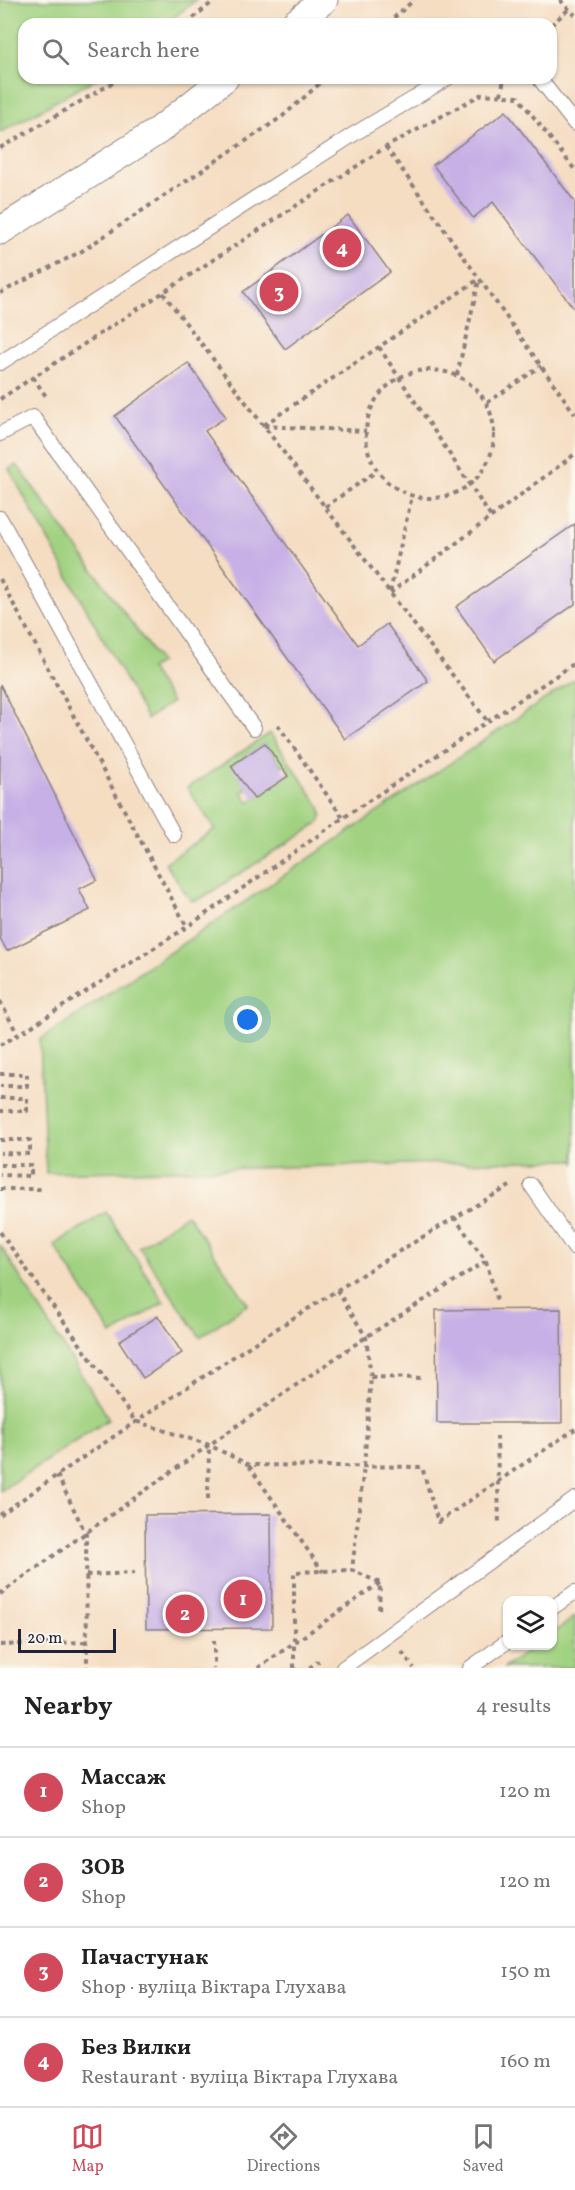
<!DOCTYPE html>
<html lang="en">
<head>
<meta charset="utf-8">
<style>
  body { margin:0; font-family:Vollkorn,serif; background:#f2f2f2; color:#222 }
  .controls { position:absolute; right:18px; bottom:18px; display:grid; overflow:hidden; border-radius:12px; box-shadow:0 2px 4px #0004 }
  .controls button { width:54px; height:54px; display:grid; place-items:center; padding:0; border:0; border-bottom:2px solid #e0e0e0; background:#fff; color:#222; font:30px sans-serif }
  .scale { position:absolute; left:18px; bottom:15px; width:98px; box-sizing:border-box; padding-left:6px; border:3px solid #22223b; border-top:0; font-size:16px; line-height:21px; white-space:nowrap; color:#22223b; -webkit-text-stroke:4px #fbf7ec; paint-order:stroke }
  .you { position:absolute; left:248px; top:1020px; width:21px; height:21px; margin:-15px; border:4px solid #fff; border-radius:50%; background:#1a73e8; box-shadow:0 0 0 9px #1a73e833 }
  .badge { display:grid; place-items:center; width:39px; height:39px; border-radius:50%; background:#d1495b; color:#fff; font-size:20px; font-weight:700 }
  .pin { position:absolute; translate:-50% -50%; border:3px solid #fff; box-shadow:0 2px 6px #0006 }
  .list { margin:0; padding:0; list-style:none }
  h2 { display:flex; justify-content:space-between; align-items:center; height:78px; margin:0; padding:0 24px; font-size:26px }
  h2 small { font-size:20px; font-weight:400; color:#767676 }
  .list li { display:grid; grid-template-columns:39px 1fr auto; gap:18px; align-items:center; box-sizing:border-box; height:90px; padding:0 24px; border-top:2px solid #e0e0e0 }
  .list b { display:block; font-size:22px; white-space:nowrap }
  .list p { margin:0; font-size:20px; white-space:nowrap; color:#767676 }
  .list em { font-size:20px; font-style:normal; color:#767676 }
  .icon { flex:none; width:33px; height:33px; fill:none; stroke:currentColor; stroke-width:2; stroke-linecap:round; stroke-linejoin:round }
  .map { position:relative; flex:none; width:575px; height:1668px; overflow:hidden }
  .search { position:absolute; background:#fff; box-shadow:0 2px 4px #0004; left:18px; right:18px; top:18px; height:66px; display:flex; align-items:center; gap:15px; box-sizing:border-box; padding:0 21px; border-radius:18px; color:#767676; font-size:22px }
  .sheet { height:438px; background:#fff }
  nav { display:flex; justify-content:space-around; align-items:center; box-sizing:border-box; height:84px; border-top:2px solid #e0e0e0; background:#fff; font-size:16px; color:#767676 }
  nav a { display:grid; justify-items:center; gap:3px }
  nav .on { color:#d1495b }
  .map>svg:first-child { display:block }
  .green { fill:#a1d281; stroke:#627a5e; stroke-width:1.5; fill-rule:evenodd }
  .building { fill:#c7b0e6 }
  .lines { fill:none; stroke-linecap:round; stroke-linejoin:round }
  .service-casing { stroke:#8c807e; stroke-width:16 }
  .minor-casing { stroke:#8c807e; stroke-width:29 }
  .path { stroke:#8c807e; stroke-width:4; stroke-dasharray:4.5 4.5; stroke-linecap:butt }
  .service { stroke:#fff; stroke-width:14 }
  .minor { stroke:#fff; stroke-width:27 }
</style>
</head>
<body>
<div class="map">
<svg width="575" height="1668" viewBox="0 0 575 1668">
  <rect width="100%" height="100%" fill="#fbf7ec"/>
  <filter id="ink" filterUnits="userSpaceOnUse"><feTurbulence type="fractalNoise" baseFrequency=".0167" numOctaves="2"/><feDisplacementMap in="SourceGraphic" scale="12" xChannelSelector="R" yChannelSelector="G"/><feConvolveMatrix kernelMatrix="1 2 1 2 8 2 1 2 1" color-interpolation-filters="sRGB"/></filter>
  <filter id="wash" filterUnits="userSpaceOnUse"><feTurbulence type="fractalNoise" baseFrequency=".008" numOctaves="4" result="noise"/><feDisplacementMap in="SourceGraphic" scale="24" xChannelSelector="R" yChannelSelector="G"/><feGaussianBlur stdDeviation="1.35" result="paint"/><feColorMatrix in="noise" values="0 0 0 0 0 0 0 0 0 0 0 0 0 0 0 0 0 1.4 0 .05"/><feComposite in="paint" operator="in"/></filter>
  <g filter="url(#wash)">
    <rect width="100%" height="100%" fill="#f5ddc2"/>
    <!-- green -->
    <g class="green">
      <polygon points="0,0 196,0 166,24 24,24 24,78 97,78 0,133"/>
      <polygon points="17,465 160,662 150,669 172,702 147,719 9,469"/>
      <polygon points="575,679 575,1163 573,1160 46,1173 40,1040"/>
      <path d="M270 733 320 807 322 815 318 824 200 899 191 901 165 863 215 829 187 788ZM265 743 281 766 285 764 291 773 249 802 242 792 247 788 232 766Z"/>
      <polygon points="106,1212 164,1302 112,1335 54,1245"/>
      <polygon points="187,1214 248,1304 200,1337 139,1247"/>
      <polygon points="0,1245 109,1419 0,1491"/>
      <polygon points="575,1617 575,1668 504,1668 535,1646 552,1646 553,1633"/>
    </g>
    <g id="blocks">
      <!-- building -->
      <g class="building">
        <polygon points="506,111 575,202 575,310 493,202 473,218 433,165"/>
        <polygon points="348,215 390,272 285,349 243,292"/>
        <polygon points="188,363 226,417 205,431 358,645 387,624 428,681 345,739 115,416"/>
        <polygon points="575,524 575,604 494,661 456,607"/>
        <polygon points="0,684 97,880 79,889 90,910 7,951 0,938"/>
        <polygon points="265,743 288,776 254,799 231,766"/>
        <polygon points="561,1309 562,1423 437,1423 436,1310"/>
        <polygon points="158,1316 182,1353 143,1378 119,1341"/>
        <polygon points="271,1514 272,1628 146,1629 145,1515"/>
      </g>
    </g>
  </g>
  <g filter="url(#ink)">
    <use href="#blocks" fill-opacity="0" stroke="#8c807e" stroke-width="1.5"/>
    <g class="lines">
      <defs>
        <g id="service">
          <polyline points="539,78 575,124"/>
          <polyline points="0,363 354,134 448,78"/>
          <polyline points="0,434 33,417 254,728"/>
          <polyline points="0,518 174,835"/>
          <polyline points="531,1185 575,1249"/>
          <polyline points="552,1608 575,1592"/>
          <polyline points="343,1668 575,1499"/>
          <polyline points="470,1668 508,1641"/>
        </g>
        <g id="minor">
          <polyline points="294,24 324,0"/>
          <polyline points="0,231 158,131 225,78"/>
        </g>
      </defs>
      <!-- service casing -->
      <use href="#service" class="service-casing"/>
      <!-- minor casing -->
      <use href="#minor" class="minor-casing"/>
      <!-- path -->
      <g class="path">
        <polyline points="560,0 575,15"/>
        <polyline points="186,24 215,0"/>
        <polyline points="387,24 414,0"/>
        <polyline points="551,25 569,9"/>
        <polyline points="501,95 504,78"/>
        <polyline points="386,147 575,414"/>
        <polyline points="0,148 121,78"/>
        <polyline points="0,293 82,251 283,116 326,78"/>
        <polyline points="163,293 488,722"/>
        <polyline points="379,347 491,517"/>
        <circle cx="430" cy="434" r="64"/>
        <polyline points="457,375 479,280"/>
        <polyline points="33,377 47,398"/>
        <polyline points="0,399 386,147 482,94 518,97 575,170"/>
        <polyline points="487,403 541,366"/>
        <polyline points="264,425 479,279"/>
        <polyline points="264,426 366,431"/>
        <polyline points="325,507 377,471"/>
        <polyline points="0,579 187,927"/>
        <polyline points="390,592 412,496"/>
        <polyline points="390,593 575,454"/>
        <polyline points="278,725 343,818"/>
        <polyline points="0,1001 18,1035"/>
        <polyline points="0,1045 18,1035 187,927 343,818 575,663"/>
        <polyline points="0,1074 27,1074 27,1086 0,1086"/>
        <polyline points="0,1098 27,1098 27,1111 0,1111"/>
        <polyline points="0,1140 30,1140 30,1154 0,1153"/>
        <polyline points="0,1165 31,1165 31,1176 0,1175"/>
        <polyline points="0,1189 44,1189"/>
        <polyline points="454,1217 486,1261 497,1300"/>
        <polyline points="0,1232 135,1421 209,1445 249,1465 422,1467 438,1522 575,1429"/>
        <polyline points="337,1290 366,1337 371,1377 364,1466 352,1570 380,1583 379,1613"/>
        <polyline points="371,1377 425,1378"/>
        <polyline points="497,1436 499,1525"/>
        <polyline points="249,1466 323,1572"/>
        <polyline points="57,1475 86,1534 87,1668"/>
        <polyline points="208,1499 209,1446"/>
        <path d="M0 1515C85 1455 172 1397 259 1340 342 1287 424 1234 510 1186"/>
        <polyline points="86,1575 135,1573"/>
        <polyline points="0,1594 209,1445 366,1337 486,1261"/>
        <polyline points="214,1640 214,1668"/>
        <polyline points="0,1645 86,1642"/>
        <polyline points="402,1652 414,1668"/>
        <polyline points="258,1668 380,1583"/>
        <polyline points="294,1668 294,1572 352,1570"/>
        <polyline points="309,1668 319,1661"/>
      </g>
      <!-- service -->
      <use href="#service" class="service"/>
      <!-- minor -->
      <use href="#minor" class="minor"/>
    </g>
  </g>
</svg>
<div class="controls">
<button><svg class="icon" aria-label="layers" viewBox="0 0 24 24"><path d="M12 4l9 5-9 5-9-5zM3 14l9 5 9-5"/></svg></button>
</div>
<div class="scale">20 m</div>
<div class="you"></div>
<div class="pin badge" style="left:243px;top:1599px">1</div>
<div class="pin badge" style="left:185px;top:1614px">2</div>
<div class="pin badge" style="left:279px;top:292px">3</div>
<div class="pin badge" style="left:342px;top:248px">4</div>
<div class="search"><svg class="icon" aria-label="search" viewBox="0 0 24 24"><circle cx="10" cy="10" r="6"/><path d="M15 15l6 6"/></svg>Search here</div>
</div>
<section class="sheet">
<h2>Nearby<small>4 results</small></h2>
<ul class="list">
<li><span class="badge">1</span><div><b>Массаж</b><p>Shop</p></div><em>120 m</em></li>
<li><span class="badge">2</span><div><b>ЗОВ</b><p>Shop</p></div><em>120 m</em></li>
<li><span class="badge">3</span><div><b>Пачастунак</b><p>Shop · вуліца Віктара Глухава</p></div><em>150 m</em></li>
<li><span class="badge">4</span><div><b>Без Вилки</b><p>Restaurant · вуліца Віктара Глухава</p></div><em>160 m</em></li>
</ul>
</section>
<nav>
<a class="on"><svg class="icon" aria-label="map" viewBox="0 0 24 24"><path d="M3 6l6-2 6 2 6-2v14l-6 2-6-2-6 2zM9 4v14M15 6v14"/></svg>Map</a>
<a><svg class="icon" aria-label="directions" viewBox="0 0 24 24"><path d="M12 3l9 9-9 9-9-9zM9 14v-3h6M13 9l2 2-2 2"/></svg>Directions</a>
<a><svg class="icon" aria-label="saved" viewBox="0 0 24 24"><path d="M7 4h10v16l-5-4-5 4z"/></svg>Saved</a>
</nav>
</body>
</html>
